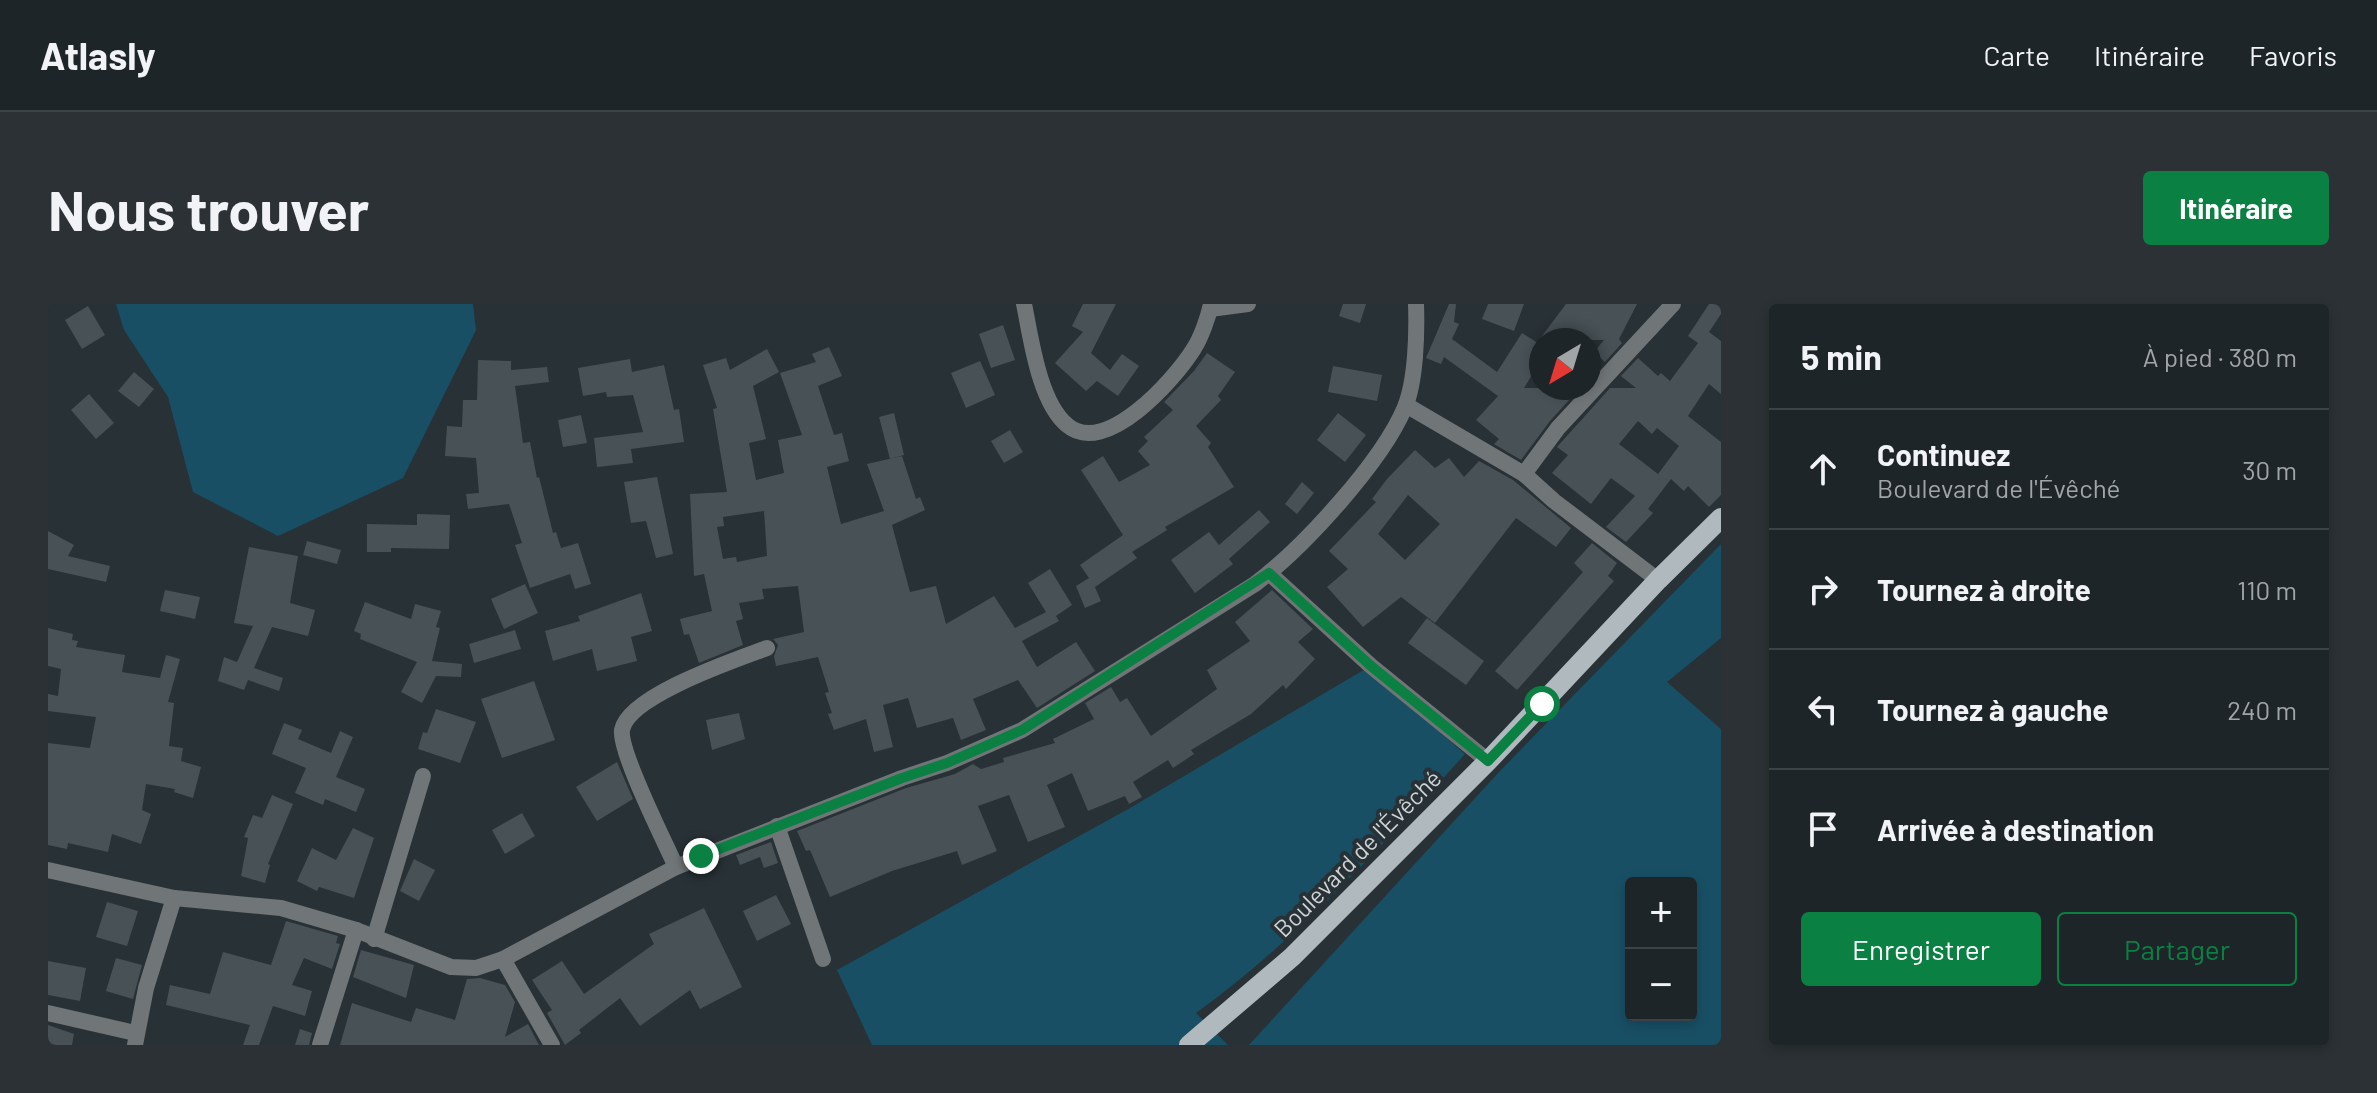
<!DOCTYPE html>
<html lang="fr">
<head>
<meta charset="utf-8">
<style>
  body { margin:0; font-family:Barlow,sans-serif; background:#2b3134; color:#f1f3f6 }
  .controls { position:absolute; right:24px; bottom:24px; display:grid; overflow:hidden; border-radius:8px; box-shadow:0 4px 12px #0003 }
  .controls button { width:72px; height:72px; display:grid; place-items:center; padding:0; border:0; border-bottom:2px solid #3c4245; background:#1e2528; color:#f1f3f6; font:40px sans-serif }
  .compass { position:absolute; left:1481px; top:24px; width:72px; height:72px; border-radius:50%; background:#1e2528; box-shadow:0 4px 12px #0003; rotate:218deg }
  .stop { position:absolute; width:24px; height:24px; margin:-18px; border:6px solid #0b8043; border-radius:50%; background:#fff }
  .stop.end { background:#0b8043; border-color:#fff; box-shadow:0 2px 8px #0008 }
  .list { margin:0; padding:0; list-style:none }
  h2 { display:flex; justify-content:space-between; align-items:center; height:104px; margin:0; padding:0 32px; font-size:34px }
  h2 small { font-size:26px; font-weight:400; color:#a1a5a8 }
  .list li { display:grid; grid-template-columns:52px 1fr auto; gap:24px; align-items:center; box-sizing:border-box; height:120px; padding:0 32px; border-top:2px solid #3c4245 }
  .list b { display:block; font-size:30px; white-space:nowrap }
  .list p { margin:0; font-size:26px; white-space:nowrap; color:#a1a5a8 }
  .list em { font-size:26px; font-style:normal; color:#a1a5a8 }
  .actions { display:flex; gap:16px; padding:24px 32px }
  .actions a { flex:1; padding:18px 0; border:2px solid #0b8043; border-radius:8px; text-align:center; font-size:28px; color:#0b8043 }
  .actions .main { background:#0b8043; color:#fff }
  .icon { flex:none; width:44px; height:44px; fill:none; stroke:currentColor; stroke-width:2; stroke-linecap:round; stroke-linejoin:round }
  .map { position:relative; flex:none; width:1673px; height:741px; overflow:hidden; border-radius:8px }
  header { display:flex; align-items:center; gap:48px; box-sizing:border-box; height:112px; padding:0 40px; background:#1e2528; border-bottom:2px solid #3c4245 }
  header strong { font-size:38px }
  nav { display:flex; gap:44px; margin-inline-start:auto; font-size:28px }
  .intro { display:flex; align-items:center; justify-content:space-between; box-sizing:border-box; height:192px; padding:0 48px }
  h1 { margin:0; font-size:56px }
  .button { padding:20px 36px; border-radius:8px; background:#0b8043; color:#fff; font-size:28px; font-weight:700 }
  main { display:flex; gap:48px; padding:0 48px }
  aside { flex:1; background:#1e2528; border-radius:8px; box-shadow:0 4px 12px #0003 }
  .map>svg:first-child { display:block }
  .green { fill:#194f64; fill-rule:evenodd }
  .building { fill:#475156; fill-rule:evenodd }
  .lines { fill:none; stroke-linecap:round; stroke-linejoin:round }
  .street { stroke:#707577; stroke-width:16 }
  .primary { stroke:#afb9be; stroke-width:20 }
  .route { stroke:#0b8043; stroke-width:10 }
  .labels { text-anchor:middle; stroke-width:8; stroke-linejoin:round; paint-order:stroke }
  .street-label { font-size:24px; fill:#ced4d6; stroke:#283136 }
</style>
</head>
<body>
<header>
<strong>Atlasly</strong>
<nav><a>Carte</a><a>Itinéraire</a><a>Favoris</a></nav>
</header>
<div class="intro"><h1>Nous trouver</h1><a class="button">Itinéraire</a></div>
<main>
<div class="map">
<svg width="1673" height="741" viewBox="0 0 1673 741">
  <rect width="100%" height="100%" fill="#283136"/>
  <!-- green -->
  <g class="green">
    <polygon points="68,0 425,0 428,26 355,174 230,232 145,188 120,93 76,26"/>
    <path d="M1673 240V334L1619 378 1673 425V741H1201L1451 468ZM1643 579V711H1583V579Z"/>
    <path d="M1319 364 1417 450C1335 541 1248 637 1148 709L1180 741H824L789 666 1082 504Z"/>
  </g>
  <!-- building -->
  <g class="building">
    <polygon points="1035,0 1068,0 1043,49 1062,66 1074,50 1091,62 1070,92 1049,77 1038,87 1007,59 1035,28 1024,22"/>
    <polygon points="1295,0 1318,0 1312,19 1291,12"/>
    <polygon points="1401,0 1408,0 1406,18 1411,20 1404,35 1449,68 1474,29 1493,41 1493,56 1476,84 1532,84 1502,117 1473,156 1446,140 1451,135 1428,116 1450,92 1396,53 1393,60 1378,54"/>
    <polygon points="1440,0 1476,0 1466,27 1434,15"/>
    <polygon points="1518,0 1589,0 1571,35 1574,39 1557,58 1546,48 1556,36 1491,36"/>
    <path d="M1661 0H1673V10L1661 28 1673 37V90L1661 80 1640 112 1673 138V191L1661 203 1640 182 1636 187 1623 175 1600 205 1605 209 1578 238 1558 223 1587 192 1563 174 1543 200 1504 169 1520 151 1509 143 1562 84H1588L1573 72 1590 54 1610 72 1613 69 1622 77 1650 39 1640 32ZM1590 117 1604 130 1609 124 1631 142 1610 170 1571 140Z"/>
    <polygon points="40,2 57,31 34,45 17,16"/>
    <polygon points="955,21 967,56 943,64 931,30"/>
    <path d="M781 43 794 72 770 82 786 131 794 129 801 157 779 163 793 220 836 207 819 160 854 152 868 195 872 193 877 206 844 221 862 288 888 282 898 320 946 292 967 324 998 308 980 279 1002 265 1024 301 1008 312 1011 317 974 337 989 363 1028 338 1047 367 989 404 970 376 925 395 938 426 913 436 905 414 869 424 860 394 835 401 845 443 826 448 818 415 786 426 780 410 784 409 777 389 781 388 770 353 728 362 726 352 730 341 725 335 756 328 750 282 714 285 716 295 691 299 695 315 688 317 695 341 651 359 641 330 636 331 632 315 664 307 656 270 646 272 642 190 679 188 665 105 669 104 655 61 678 54 682 66 719 45 731 68 705 82 718 135 701 139 708 176 736 169 730 136 754 131 732 69 768 58 764 50ZM716 207 719 252 689 258 688 253 675 255 669 223 676 222 675 213Z"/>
    <polygon points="1159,49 1187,68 1170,92 1173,96 1148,122 1163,139 1160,143 1186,183 1117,223 1119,226 1084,248 1089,254 1047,283 1046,281 1053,297 1037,304 1028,282 1041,274 1032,261 1075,231 1033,166 1055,152 1071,178 1102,161 1090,147 1100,137 1096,133 1125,106 1116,98 1146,67"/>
    <polygon points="582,55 584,68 616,61 626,106 631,105 636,138 583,145 585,159 549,163 546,134 595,128 585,91 559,93 558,88 535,92 530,64"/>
    <polygon points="430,56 463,57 463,66 499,63 501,78 467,82 475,139 482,138 489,174 491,173 505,229 508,228 513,244 530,239 543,280 527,285 522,270 482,284 467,241 474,239 461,200 420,205 418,190 431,189 428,154 397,152 399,122 414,123 415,96 429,96"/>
    <polygon points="932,57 947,91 918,104 903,69"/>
    <polygon points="1285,62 1334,71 1329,97 1280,88"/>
    <polygon points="86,68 106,85 91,103 70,87"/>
    <polygon points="41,90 66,119 48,135 23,106"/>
    <polygon points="846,109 856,151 842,155 831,113"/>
    <polygon points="1290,109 1318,131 1297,158 1269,136"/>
    <polygon points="533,111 539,139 515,143 510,116"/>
    <polygon points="962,126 975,148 956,159 943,137"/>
    <path d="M1367 146 1387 164 1401 154 1416 173 1431 157 1465 176 1523 224 1508 243 1468 214 1387 319 1353 293 1315 323 1279 283 1300 265 1281 247 1328 198 1324 195 1339 175ZM1360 191 1392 220 1357 256 1330 230Z"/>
    <polygon points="609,173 625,250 608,254 598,217 583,219 576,178"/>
    <polygon points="1254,178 1266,189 1249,210 1237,200"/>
    <polygon points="1211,206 1222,218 1181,255 1185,260 1147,289 1123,256 1161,228 1171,241"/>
    <polygon points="369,210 402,211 401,245 343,244 343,248 319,248 319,220 369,221"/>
    <polygon points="0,227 26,241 20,252 62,262 58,278 0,265"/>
    <polygon points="259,237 293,246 289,260 255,251"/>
    <polygon points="1544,239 1569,259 1560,272 1566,277 1469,386 1447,367 1535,268 1526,259"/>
    <polygon points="201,243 250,252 242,299 267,306 260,332 224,323 206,364 235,374 231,387 200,376 196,386 170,377 176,353 189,358 205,322 186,319"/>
    <polygon points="477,280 490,309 456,325 443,295"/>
    <polygon points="117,286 152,293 147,315 112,307"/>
    <polygon points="1224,286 1265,325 1250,338 1267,355 1238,385 1235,381 1203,410 1143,446 1146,450 1125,464 1120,456 1085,478 1094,493 1081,500 1077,492 1040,507 1024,469 999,481 1017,523 980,538 961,491 930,502 949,547 914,561 909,547 844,567 782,593 762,546 758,547 749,527 858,484 907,470 925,460 933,465 956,458 955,454 1007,439 1005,435 1046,415 1037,399 1063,383 1072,398 1079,394 1103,432 1169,385 1159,366 1202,337 1187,318"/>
    <polygon points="593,289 604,327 583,333 589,357 549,367 544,345 505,357 497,327 532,317 530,312"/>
    <polygon points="317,298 363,315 367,300 393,307 388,323 392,324 384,357 414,360 413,373 388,372 374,399 353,388 369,358 312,335 313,330 306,327"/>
    <polygon points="1379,314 1436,357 1418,381 1360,339"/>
    <polygon points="0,324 25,330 24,336 30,337 28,343 77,351 74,368 112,374 118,351 132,355 120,398 126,399 121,442 135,444 133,457 153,463 145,494 126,488 127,485 98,480 94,506 103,510 93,540 64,530 60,548 20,539 19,545 0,541 0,439 42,444 48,413 0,407 0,390 10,392 13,365 0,362"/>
    <polygon points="467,326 473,345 426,359 421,340"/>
    <polygon points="486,377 507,436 454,454 433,395"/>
    <polygon points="388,405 428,418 412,459 370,445 375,428 379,429"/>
    <polygon points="691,409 697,435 664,446 658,416"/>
    <polygon points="236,419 254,426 250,435 283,449 292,427 305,433 288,473 317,485 308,508 277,495 275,501 247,489 258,464 224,450"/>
    <polygon points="569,458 585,495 549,517 528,483"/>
    <polygon points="224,491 245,500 220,560 222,561 217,579 193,572 200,534 196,533 205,511 214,514"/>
    <polygon points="474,509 487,532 457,550 444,526"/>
    <polygon points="305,524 326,534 306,594 271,583 269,587 249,577 264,544 288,556"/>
    <polygon points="723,538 730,559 716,564 712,553 692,561 688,551"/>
    <polygon points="366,555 387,566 371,597 352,587"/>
    <polygon points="728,591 743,620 709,637 695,607"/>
    <polygon points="59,598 90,607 79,642 48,633"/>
    <polygon points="656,604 694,683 652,705 642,686 592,722 572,694 531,726 533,729 517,741 499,709 504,706 484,676 514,657 536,690 606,640 601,630"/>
    <polygon points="238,617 290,632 288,639 292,640 284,665 256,654 244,681 264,687 257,712 225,702 211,741 195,741 202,721 118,701 122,681 162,690 175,648 223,661"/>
    <polygon points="313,646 366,661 358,694 305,673"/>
    <polygon points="68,654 94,661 85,695 58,687"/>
    <polygon points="0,657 38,664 32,697 0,691"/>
    <polygon points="432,674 457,681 467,698 457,733 480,720 491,741 292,741 304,699 363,718 368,704 407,716 419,675"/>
    <polygon points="0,721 26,730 24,741 0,741"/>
    <polygon points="252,725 264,729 261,741 247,741"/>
  </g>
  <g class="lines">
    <!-- street -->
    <g class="street">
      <path d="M976 0C983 34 991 98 1019 121 1057 154 1126 76 1145 46 1153 34 1160 14 1163 0"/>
      <polyline points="1162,5 1200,0"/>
      <polyline points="1358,101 1476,170 1506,197 1610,276"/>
      <polyline points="1476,170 1510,124 1625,0"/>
      <polyline points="1221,269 1323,362 1440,457"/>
      <polyline points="729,522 775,655"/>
      <path d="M628 563C617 538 571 448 574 426 580 392 687 356 719 344"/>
      <path d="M0 566 126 594 233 604 308 626 403 663 428 664 455 655 628 563 854 474 899 459 974 426 1207 280C1255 244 1334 158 1357 103 1368 76 1369 29 1368 0"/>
      <polyline points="326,635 375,472"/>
      <polyline points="455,655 504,741"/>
      <polyline points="0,709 87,729"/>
      <polyline points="87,741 98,684 126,594"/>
      <polyline points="272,741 308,626"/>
    </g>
    <!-- primary -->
    <polyline class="primary" points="1141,741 1244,653 1440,457 1610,276 1673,214"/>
  </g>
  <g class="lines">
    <!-- route -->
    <polyline class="route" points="653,552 854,474 899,459 974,426 1221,269 1323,362 1440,457 1494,400"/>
  </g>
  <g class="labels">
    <!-- street labels -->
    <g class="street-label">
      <text transform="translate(1310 550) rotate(-45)" y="8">Boulevard de l'Évêché</text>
    </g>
  </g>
</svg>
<div class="controls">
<button>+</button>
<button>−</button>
</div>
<svg class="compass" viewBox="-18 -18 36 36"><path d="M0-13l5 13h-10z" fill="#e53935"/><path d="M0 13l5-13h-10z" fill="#a1a5a8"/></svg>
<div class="stop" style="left:1494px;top:400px"></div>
<div class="stop end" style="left:653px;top:552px"></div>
</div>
<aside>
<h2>5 min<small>À pied · 380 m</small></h2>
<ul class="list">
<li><svg class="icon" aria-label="ahead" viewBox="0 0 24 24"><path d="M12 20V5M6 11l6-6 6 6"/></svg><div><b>Continuez</b><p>Boulevard de l'Évêché</p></div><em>30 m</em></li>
<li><svg class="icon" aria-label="right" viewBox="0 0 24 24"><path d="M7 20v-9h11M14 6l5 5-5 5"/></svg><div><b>Tournez à droite</b></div><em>110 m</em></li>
<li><svg class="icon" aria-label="left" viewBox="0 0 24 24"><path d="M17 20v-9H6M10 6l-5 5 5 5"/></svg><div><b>Tournez à gauche</b></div><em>240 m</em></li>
<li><svg class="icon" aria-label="arrive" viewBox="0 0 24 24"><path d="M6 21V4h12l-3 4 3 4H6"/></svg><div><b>Arrivée à destination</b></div></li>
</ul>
<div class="actions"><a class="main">Enregistrer</a><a>Partager</a></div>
</aside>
</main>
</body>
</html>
